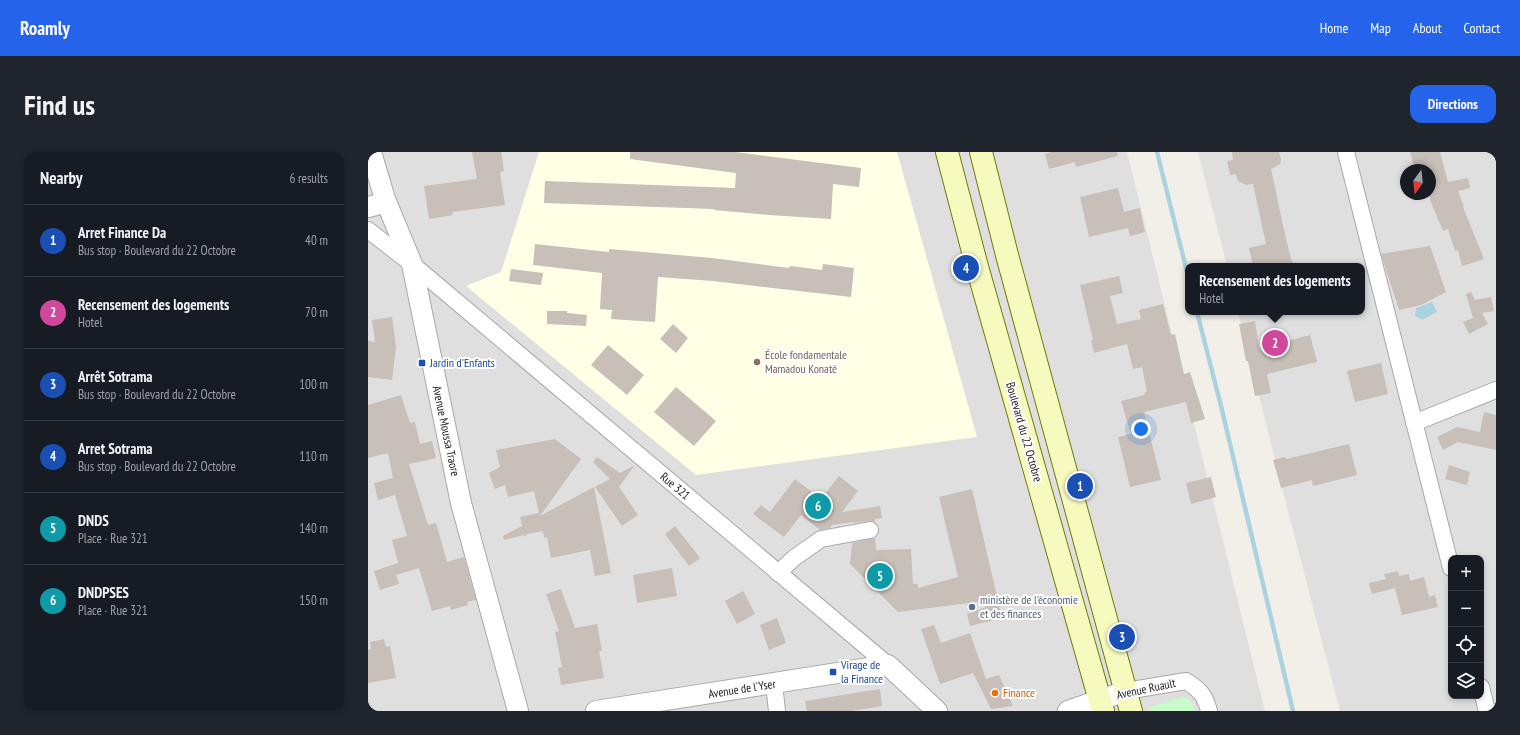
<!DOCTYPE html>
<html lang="en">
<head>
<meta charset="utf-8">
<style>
  body { margin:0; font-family:"PT Sans Narrow",sans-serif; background:#20242c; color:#f1f3f6 }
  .controls { position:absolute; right:12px; bottom:12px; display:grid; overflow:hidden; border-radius:8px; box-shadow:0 2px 6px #0003 }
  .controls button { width:36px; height:36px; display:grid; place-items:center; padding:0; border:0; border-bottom:1px solid #363941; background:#171b24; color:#f1f3f6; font:20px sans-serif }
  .compass { position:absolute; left:1032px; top:12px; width:36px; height:36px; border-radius:50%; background:#171b24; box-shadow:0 2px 6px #0003; rotate:195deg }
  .you { position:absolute; left:773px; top:277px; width:14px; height:14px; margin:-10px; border:3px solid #fff; border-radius:50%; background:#1a73e8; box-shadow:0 0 0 6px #1a73e833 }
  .badge { display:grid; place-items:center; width:26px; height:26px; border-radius:50%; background:#2563eb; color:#fff; font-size:13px; font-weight:700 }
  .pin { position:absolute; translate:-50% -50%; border:2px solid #fff; box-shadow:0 1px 4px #0006 }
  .popup { position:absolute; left:817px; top:111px; width:180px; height:52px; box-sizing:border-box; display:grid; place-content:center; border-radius:8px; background:#171b24; filter:drop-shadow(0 1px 3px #0005); font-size:13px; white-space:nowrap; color:#9ea1a6 }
  .popup b { font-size:15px; color:#f1f3f6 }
  .popup::after { content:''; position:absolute; left:50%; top:100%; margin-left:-8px; border:8px solid transparent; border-top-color:#171b24 }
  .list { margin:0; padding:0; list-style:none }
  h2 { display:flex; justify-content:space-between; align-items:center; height:52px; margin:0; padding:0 16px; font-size:17px }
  h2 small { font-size:13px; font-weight:400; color:#9ea1a6 }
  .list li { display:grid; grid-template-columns:26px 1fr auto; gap:12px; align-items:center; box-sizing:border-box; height:72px; padding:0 16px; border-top:1px solid #363941 }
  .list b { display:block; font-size:15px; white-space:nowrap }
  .list p { margin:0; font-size:13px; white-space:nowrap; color:#9ea1a6 }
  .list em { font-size:13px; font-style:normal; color:#9ea1a6 }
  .icon { flex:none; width:22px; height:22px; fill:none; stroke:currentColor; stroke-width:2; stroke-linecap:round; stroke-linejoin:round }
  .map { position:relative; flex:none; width:1128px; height:559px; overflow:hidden; border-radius:12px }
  header { display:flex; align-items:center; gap:24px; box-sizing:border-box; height:56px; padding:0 20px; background:#2563eb; color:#fff }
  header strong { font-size:19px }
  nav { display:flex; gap:22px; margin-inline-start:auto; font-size:14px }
  .intro { display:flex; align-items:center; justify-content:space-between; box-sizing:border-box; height:96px; padding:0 24px }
  h1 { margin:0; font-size:28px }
  .button { padding:10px 18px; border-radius:12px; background:#2563eb; color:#fff; font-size:14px; font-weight:700 }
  main { display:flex; gap:24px; padding:0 24px }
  aside { flex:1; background:#171b24; border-radius:12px; box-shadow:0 2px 6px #0003 }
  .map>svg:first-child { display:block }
  .residential { fill:#e0dfdf; fill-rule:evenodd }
  .education { fill:#ffffe5 }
  .park { fill:#c8facc }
  .water { fill:#aad3df }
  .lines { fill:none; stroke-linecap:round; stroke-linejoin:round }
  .stream { stroke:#aad3df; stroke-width:4.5 }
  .building { fill:#c7bfb8 }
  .minor-casing { stroke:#a9a9a9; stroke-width:18 }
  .tertiary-casing { stroke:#a9a9a9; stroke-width:22 }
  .secondary-casing { stroke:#707d05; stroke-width:24 }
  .minor { stroke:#fff; stroke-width:16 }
  .tertiary { stroke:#fff; stroke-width:20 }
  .secondary { stroke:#f7fabf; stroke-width:22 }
  .education-dot { fill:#8d6e63; stroke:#fff; stroke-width:1.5 }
  .transit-dot { fill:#1a4fb4; stroke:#fff; stroke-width:1.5 }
  .service-dot { fill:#5c6f8a; stroke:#fff; stroke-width:1.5 }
  .food-dot { fill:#e8710a; stroke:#fff; stroke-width:1.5 }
  .labels { text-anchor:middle; stroke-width:4; stroke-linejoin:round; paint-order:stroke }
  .education-label { font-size:12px; fill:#785e54; stroke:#fff; text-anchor:start }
  .transit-label { font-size:12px; fill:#164399; stroke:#fff; text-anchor:start }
  .street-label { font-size:12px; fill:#222; stroke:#fff }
  .service-label { font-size:12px; fill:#4e5e75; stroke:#fff; text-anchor:start }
  .food-label { font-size:12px; fill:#c56008; stroke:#fff; text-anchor:start }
</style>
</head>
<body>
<header>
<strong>Roamly</strong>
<nav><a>Home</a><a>Map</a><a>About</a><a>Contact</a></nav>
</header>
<div class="intro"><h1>Find us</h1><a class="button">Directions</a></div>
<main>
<aside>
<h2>Nearby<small>6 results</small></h2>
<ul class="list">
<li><span class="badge" style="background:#1a4fb4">1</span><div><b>Arret Finance Da</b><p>Bus stop · Boulevard du 22 Octobre</p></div><em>40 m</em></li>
<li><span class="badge" style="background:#d1479c">2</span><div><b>Recensement des logements</b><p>Hotel</p></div><em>70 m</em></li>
<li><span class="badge" style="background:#1a4fb4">3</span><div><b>Arrêt Sotrama</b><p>Bus stop · Boulevard du 22 Octobre</p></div><em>100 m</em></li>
<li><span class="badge" style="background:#1a4fb4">4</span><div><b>Arret Sotrama</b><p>Bus stop · Boulevard du 22 Octobre</p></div><em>110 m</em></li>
<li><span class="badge" style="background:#0f9aa8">5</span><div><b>DNDS</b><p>Place · Rue 321</p></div><em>140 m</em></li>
<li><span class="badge" style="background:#0f9aa8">6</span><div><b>DNDPSES</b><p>Place · Rue 321</p></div><em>150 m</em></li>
</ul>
</aside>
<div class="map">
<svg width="1128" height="559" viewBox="0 0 1128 559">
  <rect width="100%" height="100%" fill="#f2efe9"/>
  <!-- residential -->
  <g class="residential">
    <polygon points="0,0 759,0 897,559 0,559"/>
    <path d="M830 0H1128V559H972L921 363 870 160H994V114H859ZM1038 18H1062V42H1038ZM1083 406H1113V544H1083Z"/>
  </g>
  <!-- education -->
  <polygon class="education" points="171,0 529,0 609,285 328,323 98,134 133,120"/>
  <!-- park -->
  <polygon class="park" points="815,545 822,548 827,559 782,559 781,555"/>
  <!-- water -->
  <polygon class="water" points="1064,150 1069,160 1054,168 1047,164 1048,156"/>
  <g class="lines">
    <!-- stream -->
    <g class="stream">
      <polyline points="789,0 820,124"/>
      <polyline points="829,160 854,258 925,559"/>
    </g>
  </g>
  <!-- building -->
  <g class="building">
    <polygon points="104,0 133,0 136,19 132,20 137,53 84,60 85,63 61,67 56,34 109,27"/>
    <polygon points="262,0 367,0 493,16 491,35 465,32 463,67 401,63 346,58 346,57 176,51 177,29 367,36 368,21 262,7"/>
    <polygon points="684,0 749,0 750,4 708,15 707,10 681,17 677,2"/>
    <polygon points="864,0 911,0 913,7 912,12 903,17 918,87 925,114 885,114 881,96 898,92 885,32 878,33 870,29 868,22 862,23 859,9 865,8"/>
    <polygon points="1042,0 1072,0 1080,30 1100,26 1102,36 1090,39 1096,55 1095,55 1116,107 1094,114 1090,98 1087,99 1080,77 1075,79 1062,48 1062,18 1047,18"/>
    <polygon points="750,36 756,60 772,56 777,80 762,84 760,76 721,85 712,45"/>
    <polygon points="167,92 241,100 241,97 344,106 421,116 422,114 454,118 455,112 486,116 483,145 345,129 290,125 287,170 243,167 244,158 232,157 234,121 165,113"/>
    <polygon points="1062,94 1078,140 1053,153 1031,158 1013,102"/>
    <polygon points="143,117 175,121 173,133 141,129"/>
    <polygon points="751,124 755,141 742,144 749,172 773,167 771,158 795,152 803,183 807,182 816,222 822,220 837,267 823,271 818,250 776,260 793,328 762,335 750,285 763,282 753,249 777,243 776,241 779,240 774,215 765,217 759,192 726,201 723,188 725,188 712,133"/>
    <polygon points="1103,140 1107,148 1123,145 1126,159 1114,161 1120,172 1101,182 1095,170 1105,166 1098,142"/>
    <polygon points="179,159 199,159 199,161 219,163 218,174 179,172"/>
    <polygon points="24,165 28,195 24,228 0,225 0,189 7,190 4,168"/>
    <polygon points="887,169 891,196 942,183 949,210 899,222 903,241 887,244 880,209 878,209 871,172"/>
    <polygon points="305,172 320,186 308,201 292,187"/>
    <polygon points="240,193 276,223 259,243 223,213"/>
    <polygon points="1013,211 1020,242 987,250 979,219"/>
    <polygon points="308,235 348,269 326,294 286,260"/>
    <polygon points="33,243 42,271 47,270 52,292 64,289 68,306 41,312 60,373 68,371 79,410 96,405 108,448 99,450 100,453 83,458 82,454 64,459 51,416 28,423 31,432 12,438 6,419 30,411 24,388 39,384 27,343 10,348 6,331 25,326 20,301 0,306 0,253"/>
    <polygon points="1116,260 1128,263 1128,298 1090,290 1075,298 1069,285 1089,275 1112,280"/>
    <polygon points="187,287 213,307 172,364 226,335 243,421 227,424 222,398 183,406 179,385 176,386 175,379 159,382 157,385 156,383 136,388 135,384 154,374 152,365 171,361 166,339 140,345 137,333 127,337 121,321 132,315 128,298"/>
    <polygon points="981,292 989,323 945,334 944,328 913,336 905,308 917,305 918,307"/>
    <polygon points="229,305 252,321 267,313 251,335 270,363 254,374 227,335 242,327 225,310"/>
    <polygon points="1081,313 1102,320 1099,333 1077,327"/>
    <polygon points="471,324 490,339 474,360 512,354 514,366 507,367 507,370 500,369 485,371 485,370 464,373 462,376 452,378 433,363 416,385 385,362 393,353 402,360 427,327 453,347"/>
    <polygon points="843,325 848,345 823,352 818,331"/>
    <polygon points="604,337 634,466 602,474 599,462 618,455 617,449 530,460 482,412 484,391 507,386 508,398 543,397 545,432 550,432 550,436 590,425 571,345"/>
    <polygon points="307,374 332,406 321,414 297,382"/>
    <polygon points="304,416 309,444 269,451 265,423"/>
    <polygon points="1030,419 1031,424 1041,422 1042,429 1056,425 1061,445 1067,443 1070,455 1034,463 1027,436 1004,442 1001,431 1018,427 1016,422"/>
    <polygon points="193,437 207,476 229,472 234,499 231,499 236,526 193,533 190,516 194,515 187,480 191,479 178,442"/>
    <polygon points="375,439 387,462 369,472 357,449"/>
    <polygon points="409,466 418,491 401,498 392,473"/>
    <polygon points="566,473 573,491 602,481 618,527 631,523 645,554 623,557 605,521 572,532 553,477"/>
    <polygon points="16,487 18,495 22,494 28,526 0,531 0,498 3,497 2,490"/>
    <polygon points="512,537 514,554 484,559 439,559 437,549"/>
  </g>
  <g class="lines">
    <defs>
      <g id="minor">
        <polyline points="978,0 1083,416"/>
        <polyline points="0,78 44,112 520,513"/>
        <polyline points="1046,271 1128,238"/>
        <polyline points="410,421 426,406 453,387 502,378"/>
        <polyline points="406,532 409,559"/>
        <polyline points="1113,535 1119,559"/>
        <path d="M758 539 818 529C832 538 837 543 841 559"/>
      </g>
      <g id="tertiary">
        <polyline points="3,0 17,47 44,112 93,351 150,559"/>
        <polyline points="0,55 8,53 17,47"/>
        <polyline points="228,559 520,513 569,559"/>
        <polyline points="700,559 758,539"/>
      </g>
      <g id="secondary">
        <polyline points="579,0 608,111 735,559"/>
        <polyline points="613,0 639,103 763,559"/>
      </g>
    </defs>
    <!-- minor casing -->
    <use href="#minor" class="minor-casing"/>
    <!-- tertiary casing -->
    <use href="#tertiary" class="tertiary-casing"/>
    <!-- secondary casing -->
    <use href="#secondary" class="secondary-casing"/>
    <!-- minor -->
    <use href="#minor" class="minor"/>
    <!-- tertiary -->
    <use href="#tertiary" class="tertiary"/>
    <!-- secondary -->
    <use href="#secondary" class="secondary"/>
  </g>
  <!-- markers -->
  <circle class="education-dot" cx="389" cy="210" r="4"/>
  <g class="transit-dot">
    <rect x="50" y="207" width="8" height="8" rx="2"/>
    <rect x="461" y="516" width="8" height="8" rx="2"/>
  </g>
  <circle class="service-dot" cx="604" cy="455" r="4"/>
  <circle class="food-dot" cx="627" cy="541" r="4"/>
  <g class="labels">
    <!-- education labels -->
    <g class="education-label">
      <text x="397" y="207">École fondamentale<tspan x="397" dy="14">Mamadou Konaté</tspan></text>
    </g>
    <!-- transit labels -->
    <g class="transit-label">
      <text x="62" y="215">Jardin d'Enfants</text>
      <text x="473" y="517">Virage de<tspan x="473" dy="14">la Finance</tspan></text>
    </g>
    <!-- street labels -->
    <g class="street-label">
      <text transform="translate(78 279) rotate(78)" y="4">Avenue Moussa Traore</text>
      <text transform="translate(656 280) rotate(74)" y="4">Boulevard du 22 Octobre</text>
      <text transform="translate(307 334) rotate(40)" y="4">Rue 321</text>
      <text transform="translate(374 537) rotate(-9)" y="4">Avenue de l'Yser</text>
      <text transform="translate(778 537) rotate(-12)" y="4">Avenue Ruault</text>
    </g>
    <!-- service labels -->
    <g class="service-label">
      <text x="612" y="452">ministère de l'économie<tspan x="612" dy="14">et des finances</tspan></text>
    </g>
    <!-- food labels -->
    <g class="food-label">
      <text x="635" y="545">Finance</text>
    </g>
  </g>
</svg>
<div class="controls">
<button>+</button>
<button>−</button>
<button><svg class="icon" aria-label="locate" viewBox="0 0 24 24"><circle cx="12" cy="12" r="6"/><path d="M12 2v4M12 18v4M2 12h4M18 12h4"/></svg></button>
<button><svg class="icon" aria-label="layers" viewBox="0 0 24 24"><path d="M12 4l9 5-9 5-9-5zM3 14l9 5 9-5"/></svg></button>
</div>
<svg class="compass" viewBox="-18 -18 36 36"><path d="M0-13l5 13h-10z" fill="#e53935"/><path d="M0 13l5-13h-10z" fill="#9ea1a6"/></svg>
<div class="you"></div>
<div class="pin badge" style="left:712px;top:334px;background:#1a4fb4">1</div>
<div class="pin badge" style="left:907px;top:191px;background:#d1479c">2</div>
<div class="popup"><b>Recensement des logements</b>Hotel</div>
<div class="pin badge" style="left:754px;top:485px;background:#1a4fb4">3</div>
<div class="pin badge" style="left:598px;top:116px;background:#1a4fb4">4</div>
<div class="pin badge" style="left:512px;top:424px;background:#0f9aa8">5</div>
<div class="pin badge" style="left:450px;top:354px;background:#0f9aa8">6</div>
</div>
</main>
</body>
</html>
